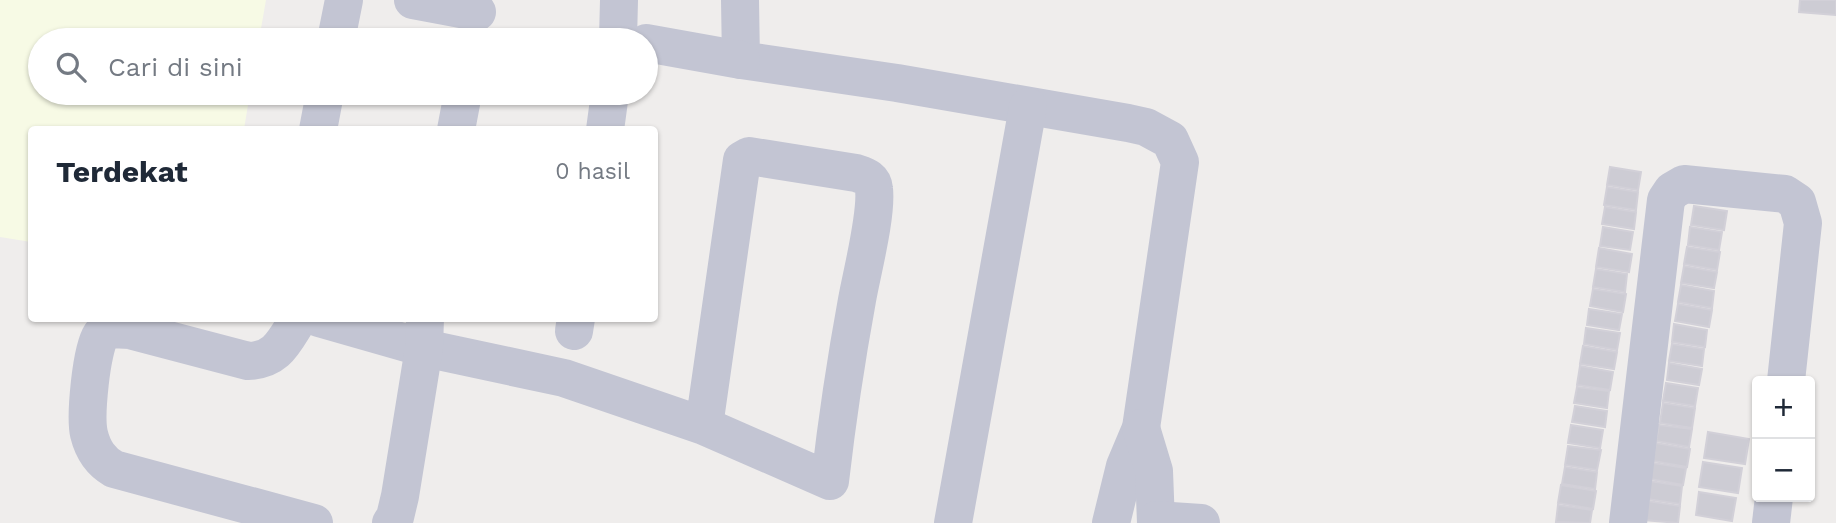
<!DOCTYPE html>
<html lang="id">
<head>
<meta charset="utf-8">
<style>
  body { margin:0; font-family:"Work Sans",sans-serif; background:#f6f6f7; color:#1f2937 }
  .controls { position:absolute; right:21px; bottom:21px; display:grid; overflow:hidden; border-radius:7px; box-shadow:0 2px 5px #0004 }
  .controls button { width:63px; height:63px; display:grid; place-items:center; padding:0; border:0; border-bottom:2px solid #e0e1e3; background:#fff; color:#1f2937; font:35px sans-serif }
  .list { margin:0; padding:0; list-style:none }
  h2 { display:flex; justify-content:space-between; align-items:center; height:91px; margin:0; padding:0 28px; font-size:30px }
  h2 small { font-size:23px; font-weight:400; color:#747a83 }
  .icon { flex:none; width:38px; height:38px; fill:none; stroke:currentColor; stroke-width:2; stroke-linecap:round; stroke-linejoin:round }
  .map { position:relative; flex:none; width:1836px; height:523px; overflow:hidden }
  .search { position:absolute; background:#fff; box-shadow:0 2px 5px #0004; left:28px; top:28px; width:630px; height:77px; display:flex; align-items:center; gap:18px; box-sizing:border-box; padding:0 24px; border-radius:38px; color:#747a83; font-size:26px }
  .panel { position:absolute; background:#fff; box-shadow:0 2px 5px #0004; left:28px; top:126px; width:630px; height:196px; border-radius:7px }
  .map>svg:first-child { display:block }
  .commercial { fill:#f7fae5 }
  .building { fill:#cdccd4; stroke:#d2d0d8; stroke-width:2 }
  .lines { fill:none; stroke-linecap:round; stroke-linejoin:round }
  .minor { stroke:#c3c5d3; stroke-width:38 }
</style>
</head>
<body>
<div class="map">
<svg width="1836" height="523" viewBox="0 0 1836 523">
  <rect width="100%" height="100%" fill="#efedec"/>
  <!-- commercial -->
  <polygon class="commercial" points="0,0 266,0 259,40 40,40 40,93 250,93 244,129 32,130 31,242 0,237"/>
  <!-- building -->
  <g class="building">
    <polygon points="1800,0 1836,0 1836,15 1799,12"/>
    <polygon points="1610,167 1641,172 1638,190 1607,185"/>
    <polygon points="1607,187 1638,192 1636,210 1604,205"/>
    <polygon points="1694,206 1727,211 1724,230 1691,225"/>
    <polygon points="1605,207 1636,212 1634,229 1602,224"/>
    <polygon points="1603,227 1633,232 1630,250 1600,246"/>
    <polygon points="1690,227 1722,232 1719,250 1688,245"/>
    <polygon points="1687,247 1720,252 1717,270 1684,264"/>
    <polygon points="1599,248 1632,254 1629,272 1596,267"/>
    <polygon points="1684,266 1717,272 1714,288 1681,283"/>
    <polygon points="1596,269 1627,274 1625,292 1593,287"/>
    <polygon points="1681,285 1714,291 1712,308 1678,302"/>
    <polygon points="1593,289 1626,294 1623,312 1590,306"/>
    <polygon points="1678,304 1712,310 1709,327 1675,321"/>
    <polygon points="1589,309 1622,314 1619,330 1587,325"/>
    <polygon points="1674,324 1707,330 1705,347 1672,342"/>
    <polygon points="1586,328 1620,333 1617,350 1584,344"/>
    <polygon points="1672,344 1704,349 1702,366 1669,361"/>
    <polygon points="1583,346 1617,352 1614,369 1580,364"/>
    <polygon points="1669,363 1702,369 1699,385 1667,380"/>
    <polygon points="1580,366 1613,372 1610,390 1577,385"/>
    <polygon points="1666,383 1698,388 1695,406 1663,401"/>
    <polygon points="1577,387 1609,391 1607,408 1574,403"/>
    <polygon points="1663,403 1695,408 1692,428 1660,423"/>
    <polygon points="1575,406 1607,411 1605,427 1572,422"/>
    <polygon points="1571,425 1603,430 1600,448 1568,443"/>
    <polygon points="1659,425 1692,429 1689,447 1656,441"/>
    <polygon points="1708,432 1749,439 1745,464 1704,458"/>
    <polygon points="1656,443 1690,449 1687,467 1653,461"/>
    <polygon points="1568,446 1601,450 1597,470 1565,465"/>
    <polygon points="1703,462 1742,468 1738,493 1699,487"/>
    <polygon points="1653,463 1686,468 1683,485 1650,479"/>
    <polygon points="1565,467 1597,472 1595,489 1562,484"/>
    <polygon points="1650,481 1682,486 1680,504 1647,499"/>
    <polygon points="1561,485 1596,491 1593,509 1558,503"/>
    <polygon points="1699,492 1736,498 1732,521 1696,515"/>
    <polygon points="1648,501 1680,506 1678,523 1644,520"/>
    <polygon points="1558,505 1592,510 1590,523 1556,522"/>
  </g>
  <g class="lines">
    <!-- minor -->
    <g class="minor">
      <polyline points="413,0 477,12"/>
      <polyline points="740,0 741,60 897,83 1128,123 1146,127 1170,140 1180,162 1141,428 1125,466 1111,523"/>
      <polyline points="336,40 344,0"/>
      <polyline points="618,40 619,0"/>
      <polyline points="646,43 741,60"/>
      <polyline points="318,130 325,93"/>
      <polyline points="456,130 463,93"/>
      <polyline points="605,130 610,93"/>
      <path d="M299 318C284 341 278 360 248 361L130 330 110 329C106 330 103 332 101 335 91 350 85 417 89 434 93 450 100 461 114 469L314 523"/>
      <path d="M319 318 424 348 564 378 704 426 830 481C837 420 846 360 857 300 862 272 877 215 874 189 873 178 865 176 856 173L749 156 742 160 704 426"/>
      <polyline points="574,331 576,318"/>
      <polyline points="1141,428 1154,471 1156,523"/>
      <polyline points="1156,520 1201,523"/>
      <polyline points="391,523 395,517 400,496 424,348 425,318"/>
      <polyline points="953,523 1028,107"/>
      <polyline points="1628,523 1666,200 1672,191 1684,184 1785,194 1797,202 1803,223 1786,381"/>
      <polyline points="1771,523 1774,497"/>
    </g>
  </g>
</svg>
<div class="controls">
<button>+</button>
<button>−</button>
</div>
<div class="search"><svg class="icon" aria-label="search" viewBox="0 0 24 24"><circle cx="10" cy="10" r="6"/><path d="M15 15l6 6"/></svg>Cari di sini</div>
<section class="panel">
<h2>Terdekat<small>0 hasil</small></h2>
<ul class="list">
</ul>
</section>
</div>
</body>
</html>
